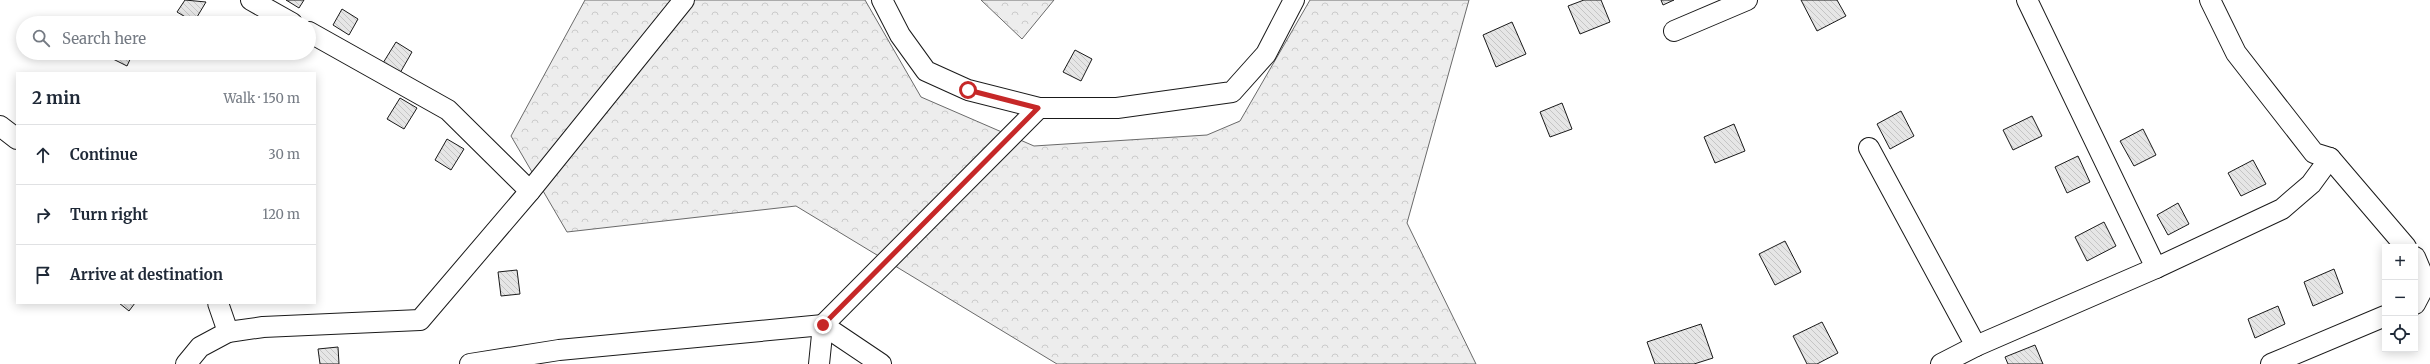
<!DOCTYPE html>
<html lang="en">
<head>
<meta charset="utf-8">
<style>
  body { margin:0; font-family:Merriweather,serif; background:#f2f2f3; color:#1f2937 }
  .controls { position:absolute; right:12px; bottom:12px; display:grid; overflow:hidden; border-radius:0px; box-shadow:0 2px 10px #0003 }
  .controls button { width:36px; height:36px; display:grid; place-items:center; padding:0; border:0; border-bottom:1px solid #e0e1e3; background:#fff; color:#1f2937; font:20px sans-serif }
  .stop { position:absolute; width:12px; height:12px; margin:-9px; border:3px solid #c62828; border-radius:50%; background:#fff }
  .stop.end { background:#c62828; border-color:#fff; box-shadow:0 1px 4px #0008 }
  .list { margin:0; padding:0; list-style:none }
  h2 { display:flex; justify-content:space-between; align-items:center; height:52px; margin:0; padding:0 16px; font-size:17px }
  h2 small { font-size:13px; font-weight:400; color:#747a83 }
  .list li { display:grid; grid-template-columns:26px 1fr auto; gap:12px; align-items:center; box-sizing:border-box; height:60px; padding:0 16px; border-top:1px solid #e0e1e3 }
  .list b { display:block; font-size:15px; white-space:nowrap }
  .list em { font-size:13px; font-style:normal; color:#747a83 }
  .icon { flex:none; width:22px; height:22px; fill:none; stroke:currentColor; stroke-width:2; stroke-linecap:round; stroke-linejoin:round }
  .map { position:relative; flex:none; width:2430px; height:364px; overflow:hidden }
  .search { position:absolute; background:#fff; box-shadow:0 2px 10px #0003; left:16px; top:16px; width:300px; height:44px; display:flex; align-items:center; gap:10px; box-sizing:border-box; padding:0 14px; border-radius:22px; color:#747a83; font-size:15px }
  .panel { position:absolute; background:#fff; box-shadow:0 2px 10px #0003; left:16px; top:72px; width:300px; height:232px; border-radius:0px }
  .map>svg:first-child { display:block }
  .forest { fill:url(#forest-crowns); stroke:#6a6a6a }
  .building { fill:url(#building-back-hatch); stroke:#1a1a1a }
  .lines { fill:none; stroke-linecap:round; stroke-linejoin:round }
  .minor-casing { stroke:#1a1a1a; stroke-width:22 }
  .minor { stroke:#fff; stroke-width:20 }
  .route { stroke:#c62828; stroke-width:5 }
</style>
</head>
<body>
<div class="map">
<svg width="2430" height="364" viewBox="0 0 2430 364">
  <defs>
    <pattern id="forest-crowns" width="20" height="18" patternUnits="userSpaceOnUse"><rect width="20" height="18" fill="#ededed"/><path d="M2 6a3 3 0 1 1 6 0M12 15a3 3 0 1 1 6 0" fill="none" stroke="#cbcbcb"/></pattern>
    <pattern id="building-back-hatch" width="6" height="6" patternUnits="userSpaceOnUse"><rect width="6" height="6" fill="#e6e6e6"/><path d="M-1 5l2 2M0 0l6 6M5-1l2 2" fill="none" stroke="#c5c5c5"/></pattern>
  </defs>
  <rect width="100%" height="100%" fill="#fff"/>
  <!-- forest -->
  <g class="forest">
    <polygon points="585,0 865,0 921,97 1034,146 1207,135 1240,121 1310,0 1469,0 1407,223 1476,364 1057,364 796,206 567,232 511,136"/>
    <polygon points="981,0 1054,0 1022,39"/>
  </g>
  <!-- building -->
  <g class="building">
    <polygon points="185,0 206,2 194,22 177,12"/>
    <polygon points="286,0 304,0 299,8"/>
    <polygon points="1584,0 1601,0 1610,22 1580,34 1568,6"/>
    <polygon points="1661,0 1674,0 1663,5"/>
    <polygon points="1801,0 1837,0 1846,16 1817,31"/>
    <polygon points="342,9 358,19 349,35 333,25"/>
    <polygon points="242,18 250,23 239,23"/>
    <polygon points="1512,22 1526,54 1496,67 1483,35"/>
    <polygon points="396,42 412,52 400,73 383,63"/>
    <polygon points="1075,50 1092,59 1081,81 1063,72"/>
    <polygon points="111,53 133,53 127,66 109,57"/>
    <polygon points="400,98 417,108 404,129 387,119"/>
    <polygon points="1562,103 1572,129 1550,137 1540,112"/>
    <polygon points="1901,111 1914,136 1890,149 1877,124"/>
    <polygon points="2032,116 2042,136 2013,150 2003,130"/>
    <polygon points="1734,124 1745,151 1715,163 1704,137"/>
    <polygon points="2143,129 2156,155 2134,166 2120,141"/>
    <polygon points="447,139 464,149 451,170 435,160"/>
    <polygon points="2078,156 2090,182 2067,193 2055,167"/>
    <polygon points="2253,160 2266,184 2241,196 2228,173"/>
    <polygon points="2178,203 2189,224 2168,235 2157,215"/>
    <polygon points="2104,222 2116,246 2087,261 2075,237"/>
    <polygon points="1785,241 1801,272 1775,285 1759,254"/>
    <polygon points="2334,269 2343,293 2313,306 2304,282"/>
    <polygon points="517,270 520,294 501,296 498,272"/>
    <polygon points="119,303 135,303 129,311"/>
    <polygon points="2278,306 2285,324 2255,338 2248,319"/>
    <polygon points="1822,322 1838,353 1817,364 1807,364 1793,336"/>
    <polygon points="1701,324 1713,358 1694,364 1655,364 1647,342"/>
    <polygon points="2035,345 2043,364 2008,364 2005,357"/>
    <polygon points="338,347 339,364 320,364 318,349"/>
  </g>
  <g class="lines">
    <defs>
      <g id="minor">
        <polyline points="251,0 292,23"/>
        <polyline points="882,0 900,35 926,71 968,90 1039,108 1117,108 1232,92 1266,54 1294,0"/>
        <polyline points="2027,0 2156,268"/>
        <polyline points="2210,0 2236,53 2314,153 2330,158 2406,247"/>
        <polyline points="1674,31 1747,0"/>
        <polyline points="309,32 448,110 530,191"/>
        <polyline points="0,126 17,139"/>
        <polyline points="1869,148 1976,346"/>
        <polyline points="2415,257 2426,283 2415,304"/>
        <polyline points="218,303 228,332"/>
        <polyline points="186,364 200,347 228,332 263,327 420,320 530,191 684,0"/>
        <polyline points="470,364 559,350 823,325 881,364"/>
        <polyline points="819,364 823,325 1039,108"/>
        <polyline points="1941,364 1976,346 2156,268 2282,209 2311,184 2330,158"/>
        <polyline points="2271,364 2385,316"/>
      </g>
    </defs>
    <!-- minor casing -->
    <use href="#minor" class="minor-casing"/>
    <!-- minor -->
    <use href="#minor" class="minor"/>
  </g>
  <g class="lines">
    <!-- route -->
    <polyline class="route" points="823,325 1038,108 968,90"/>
  </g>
</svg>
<div class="controls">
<button>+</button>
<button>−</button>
<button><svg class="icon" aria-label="locate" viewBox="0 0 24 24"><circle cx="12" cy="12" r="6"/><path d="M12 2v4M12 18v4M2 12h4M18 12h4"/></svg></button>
</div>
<div class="stop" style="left:968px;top:90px"></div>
<div class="stop end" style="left:823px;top:325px"></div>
<div class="search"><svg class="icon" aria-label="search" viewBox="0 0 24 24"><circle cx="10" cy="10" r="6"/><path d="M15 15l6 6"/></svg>Search here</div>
<section class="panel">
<h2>2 min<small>Walk · 150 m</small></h2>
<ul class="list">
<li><svg class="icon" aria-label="ahead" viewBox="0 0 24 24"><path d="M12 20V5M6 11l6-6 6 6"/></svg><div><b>Continue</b></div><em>30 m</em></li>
<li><svg class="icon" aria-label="right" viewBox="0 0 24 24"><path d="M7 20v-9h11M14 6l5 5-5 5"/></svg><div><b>Turn right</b></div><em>120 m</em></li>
<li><svg class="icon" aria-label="arrive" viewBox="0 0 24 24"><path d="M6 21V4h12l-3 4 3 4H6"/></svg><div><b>Arrive at destination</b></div></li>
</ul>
</section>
</div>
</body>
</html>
